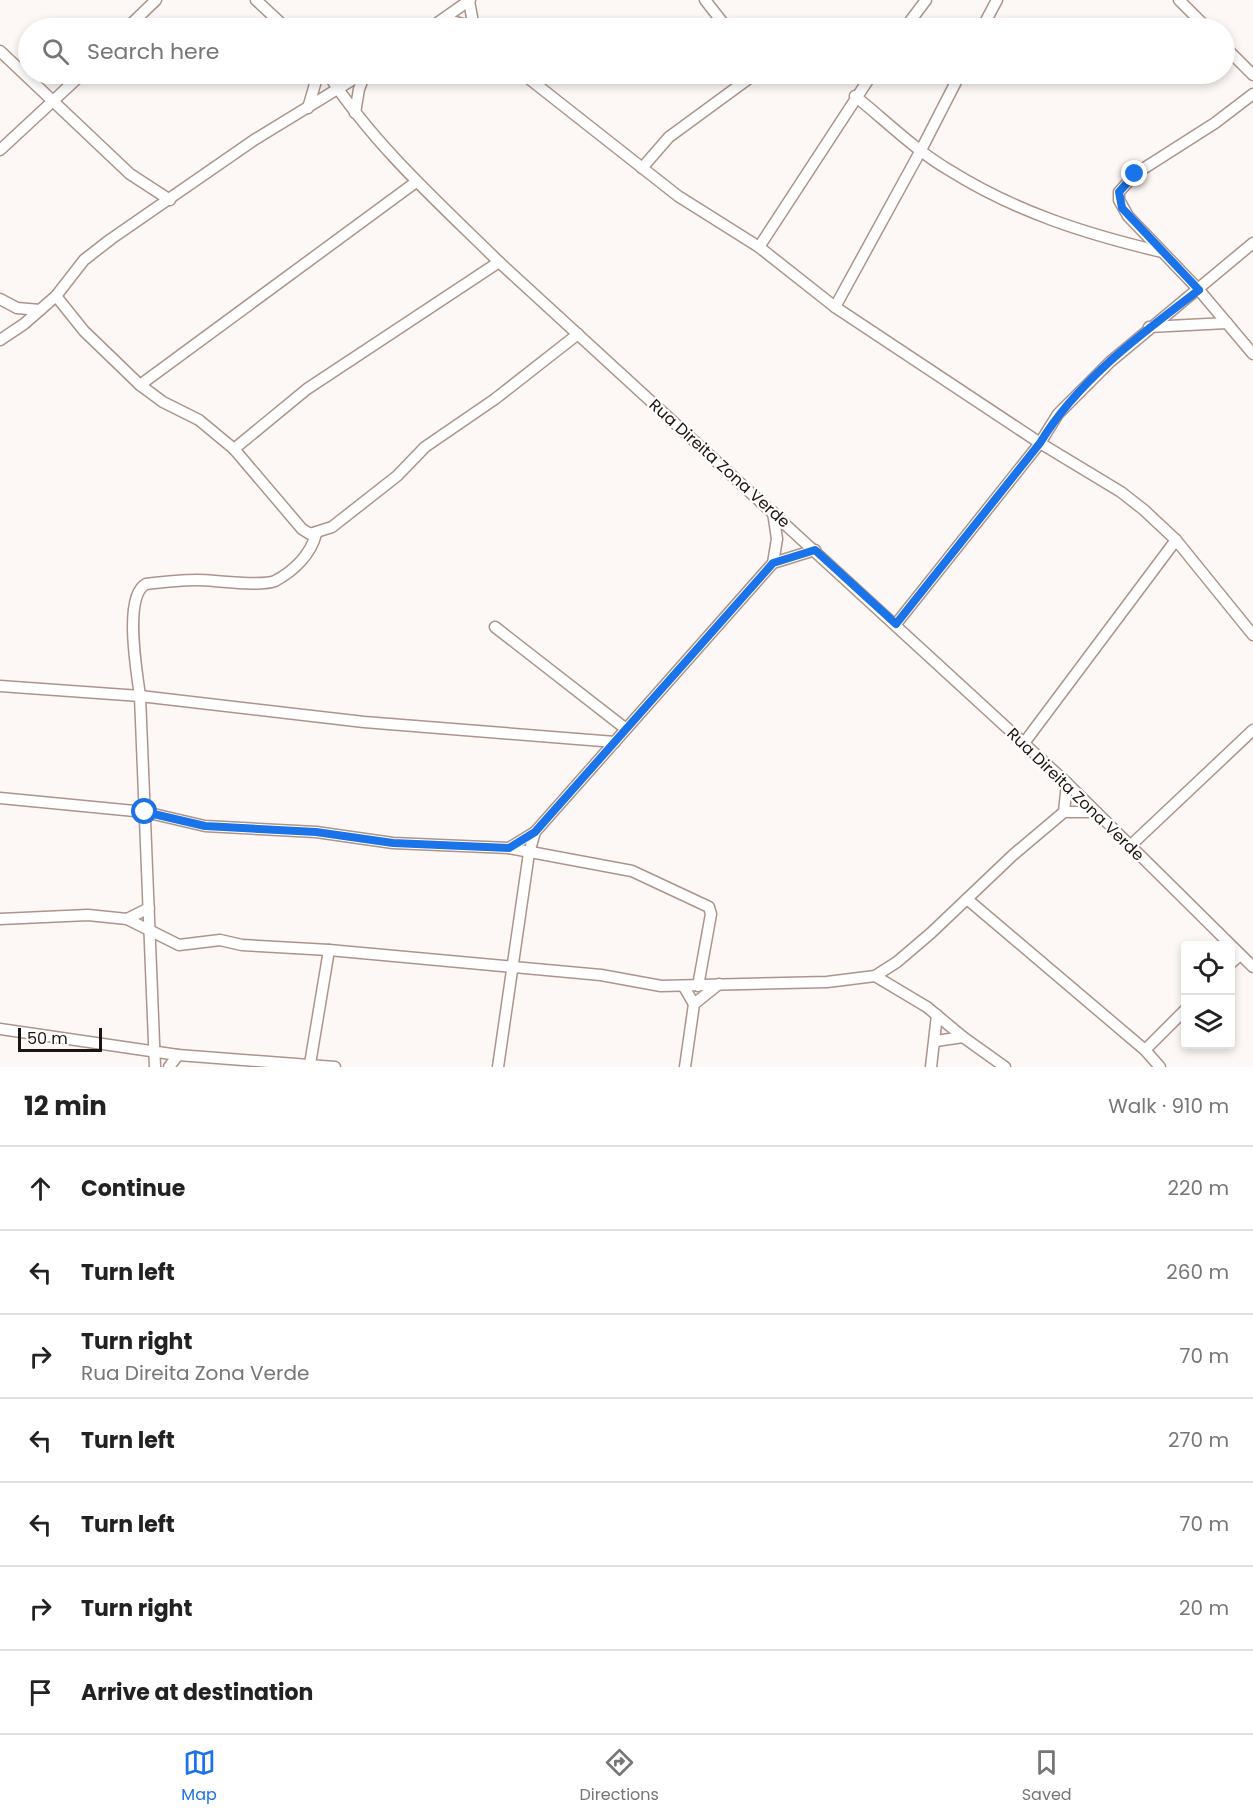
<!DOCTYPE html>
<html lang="en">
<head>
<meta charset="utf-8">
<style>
  body { margin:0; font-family:Poppins,sans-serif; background:#f6f6f6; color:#222 }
  .controls { position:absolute; right:18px; bottom:18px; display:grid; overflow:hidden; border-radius:6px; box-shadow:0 3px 9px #0003 }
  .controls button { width:54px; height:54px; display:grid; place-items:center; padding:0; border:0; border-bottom:2px solid #e0e0e0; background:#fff; color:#222; font:30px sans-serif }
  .scale { position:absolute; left:18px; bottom:15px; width:84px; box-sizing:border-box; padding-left:6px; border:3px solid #1d1410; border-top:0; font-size:16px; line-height:21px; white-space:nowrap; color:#1d1410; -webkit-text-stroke:4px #fff; paint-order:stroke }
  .stop { position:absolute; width:18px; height:18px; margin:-14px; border:4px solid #1a73e8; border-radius:50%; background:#fff }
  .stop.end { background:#1a73e8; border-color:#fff; box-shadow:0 2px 6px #0008 }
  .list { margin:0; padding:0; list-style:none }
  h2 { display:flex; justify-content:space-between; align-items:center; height:78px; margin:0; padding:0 24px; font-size:26px }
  h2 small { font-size:20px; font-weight:400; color:#767676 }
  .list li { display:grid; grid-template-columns:39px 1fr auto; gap:18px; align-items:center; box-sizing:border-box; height:84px; padding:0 24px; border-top:2px solid #e0e0e0 }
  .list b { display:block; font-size:22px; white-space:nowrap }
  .list p { margin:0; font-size:20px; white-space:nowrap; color:#767676 }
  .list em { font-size:20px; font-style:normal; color:#767676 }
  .icon { flex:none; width:33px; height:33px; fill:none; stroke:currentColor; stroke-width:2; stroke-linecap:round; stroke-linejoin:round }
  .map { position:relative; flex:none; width:1253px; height:1067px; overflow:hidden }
  .search { position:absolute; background:#fff; box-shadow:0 3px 9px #0003; left:18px; right:18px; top:18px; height:66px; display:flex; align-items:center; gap:15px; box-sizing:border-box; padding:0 21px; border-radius:33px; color:#767676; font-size:22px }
  .sheet { height:666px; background:#fff }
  nav { display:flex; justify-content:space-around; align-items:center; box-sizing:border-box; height:84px; border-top:2px solid #e0e0e0; background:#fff; font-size:16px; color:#767676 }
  nav a { display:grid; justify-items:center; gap:3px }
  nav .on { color:#1a73e8 }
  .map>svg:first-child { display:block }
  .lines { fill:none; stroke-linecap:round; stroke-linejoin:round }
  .street-casing { stroke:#ad948a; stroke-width:13 }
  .street { stroke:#fff; stroke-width:10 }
  .route { stroke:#1a73e8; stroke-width:8 }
  .labels { text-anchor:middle; stroke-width:4.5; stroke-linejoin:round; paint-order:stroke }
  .street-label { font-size:16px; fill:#1d1410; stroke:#fff }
</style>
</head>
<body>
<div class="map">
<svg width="1253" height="1067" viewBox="0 0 1253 1067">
  <rect width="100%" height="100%" fill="#fdf8f5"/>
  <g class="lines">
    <defs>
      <g id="street">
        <polyline points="256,0 286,28"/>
        <polyline points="705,0 727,28"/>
        <polyline points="1179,0 1207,28"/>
        <polyline points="469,1 474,28"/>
        <polyline points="444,19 471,26"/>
        <polyline points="127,28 156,0"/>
        <polyline points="430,28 470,0"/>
        <polyline points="905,28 926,0"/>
        <polyline points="982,28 997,0"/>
        <polyline points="1224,46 1253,75"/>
        <polyline points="0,51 130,174 170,200"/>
        <path d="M328 74C374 145 438 202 499 262L1067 783 1253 967"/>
        <polyline points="523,74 678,196 759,247 835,307 1040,443 1121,492 1144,510 1176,540 1253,635"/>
        <polyline points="1253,94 1215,123 1135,174 1119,192 1119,200 1128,216 1199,290 1253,354"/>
        <path d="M855 96C886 121 915 150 949 170 1016 212 1086 234 1162 252"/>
        <polyline points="308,108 318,74"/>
        <polyline points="355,113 359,89 365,74"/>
        <polyline points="0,150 82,74"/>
        <polyline points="642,168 669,137 755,74"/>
        <polyline points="759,247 872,74"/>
        <polyline points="56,296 84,331 140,385 163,402 199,420 234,449 302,529 310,534 332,527 397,476 425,447 495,399 578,334"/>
        <polyline points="0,299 17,308 40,310"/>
        <polyline points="835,307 921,150 960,74"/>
        <polyline points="1149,327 1227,323"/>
        <polyline points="0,340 24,324 56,296 84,260 111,239 254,140 362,74"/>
        <polyline points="140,385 416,182"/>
        <polyline points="234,449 307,389 499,262"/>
        <polyline points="773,563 815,550"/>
        <polyline points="896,624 1040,443 1058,414 1110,362 1253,243"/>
        <polyline points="495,627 626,729"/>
        <polyline points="0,686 140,696 364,722 615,742"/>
        <polyline points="1024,743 1176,540"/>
        <polyline points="0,798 145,812 205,826 316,832 393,843 509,848 632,871 709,907 711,914 698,986"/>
        <polyline points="1064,812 1067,783"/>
        <polyline points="1130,846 1253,730"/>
        <polyline points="509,848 535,832"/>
        <polyline points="967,899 1145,1050 1160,1067"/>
        <polyline points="0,919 88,915 127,919 179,945 220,940 242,945 329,950 601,975 661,986 827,982 875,976 897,962 931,933 1013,855 1064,812 1096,812"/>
        <polyline points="127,919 149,908"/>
        <polyline points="1230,964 1240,955"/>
        <polyline points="875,976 927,1007 963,1037 1005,1067"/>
        <polyline points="684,987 694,1004 685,1067"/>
        <polyline points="694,1004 719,984"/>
        <polyline points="0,1029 178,1055 335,1067"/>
        <polyline points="936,1041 963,1037"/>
        <polyline points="1145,1050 1186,1009"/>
        <polyline points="310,1064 329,950"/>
        <path d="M155 1067 140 696C137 673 123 596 146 584 163 582 180 580 197 580 215 580 261 587 275 581 294 571 311 554 316 534"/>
        <polyline points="169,1067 178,1055"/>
        <polyline points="498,1067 529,853 535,832 773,563 777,539 773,512"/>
        <polyline points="931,1067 937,1015"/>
      </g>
    </defs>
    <!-- street casing -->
    <use href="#street" class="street-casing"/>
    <!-- street -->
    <use href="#street" class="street"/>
  </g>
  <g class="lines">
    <!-- route -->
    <path class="route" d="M145 812 205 826 316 832 393 843 509 848 535 832 773 563 815 550 896 624 1040 443C1078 380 1141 334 1199 290L1122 208 1119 192 1135 174"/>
  </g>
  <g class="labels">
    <!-- street labels -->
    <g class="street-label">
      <text transform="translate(720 463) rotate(42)" y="6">Rua Direita Zona Verde</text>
      <text transform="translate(1076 794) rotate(44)" y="6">Rua Direita Zona Verde</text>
    </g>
  </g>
</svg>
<div class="controls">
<button><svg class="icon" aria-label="locate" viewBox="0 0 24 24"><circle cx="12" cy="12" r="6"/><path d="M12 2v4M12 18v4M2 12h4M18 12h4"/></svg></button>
<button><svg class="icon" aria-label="layers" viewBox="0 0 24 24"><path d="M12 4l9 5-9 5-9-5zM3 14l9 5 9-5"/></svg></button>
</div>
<div class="scale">50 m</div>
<div class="stop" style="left:145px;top:812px"></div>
<div class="stop end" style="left:1135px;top:174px"></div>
<div class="search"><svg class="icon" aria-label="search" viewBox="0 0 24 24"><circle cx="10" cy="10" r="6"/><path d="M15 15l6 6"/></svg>Search here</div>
</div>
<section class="sheet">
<h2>12 min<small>Walk · 910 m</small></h2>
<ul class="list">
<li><svg class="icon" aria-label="ahead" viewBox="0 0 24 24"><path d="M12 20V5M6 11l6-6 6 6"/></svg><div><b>Continue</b></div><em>220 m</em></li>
<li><svg class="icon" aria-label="left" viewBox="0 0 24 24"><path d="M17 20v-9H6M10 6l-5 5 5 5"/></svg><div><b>Turn left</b></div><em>260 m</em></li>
<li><svg class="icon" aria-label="right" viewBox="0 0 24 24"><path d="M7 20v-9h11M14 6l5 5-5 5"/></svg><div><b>Turn right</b><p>Rua Direita Zona Verde</p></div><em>70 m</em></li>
<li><svg class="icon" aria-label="left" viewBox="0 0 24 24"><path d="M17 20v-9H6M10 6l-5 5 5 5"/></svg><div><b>Turn left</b></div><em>270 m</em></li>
<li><svg class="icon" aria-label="left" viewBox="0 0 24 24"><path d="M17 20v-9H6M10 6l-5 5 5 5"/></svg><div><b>Turn left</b></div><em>70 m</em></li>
<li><svg class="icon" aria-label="right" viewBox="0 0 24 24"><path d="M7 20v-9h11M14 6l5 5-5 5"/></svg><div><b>Turn right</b></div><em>20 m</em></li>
<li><svg class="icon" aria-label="arrive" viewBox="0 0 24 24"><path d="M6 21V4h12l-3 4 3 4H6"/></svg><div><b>Arrive at destination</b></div></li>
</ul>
</section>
<nav>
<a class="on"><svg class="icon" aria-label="map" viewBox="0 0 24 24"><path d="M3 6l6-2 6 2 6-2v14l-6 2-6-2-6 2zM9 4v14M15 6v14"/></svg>Map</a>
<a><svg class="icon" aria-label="directions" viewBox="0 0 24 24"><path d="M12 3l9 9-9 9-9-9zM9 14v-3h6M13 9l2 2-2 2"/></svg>Directions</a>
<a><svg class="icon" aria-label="saved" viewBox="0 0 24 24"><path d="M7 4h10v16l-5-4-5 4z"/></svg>Saved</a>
</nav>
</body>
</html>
